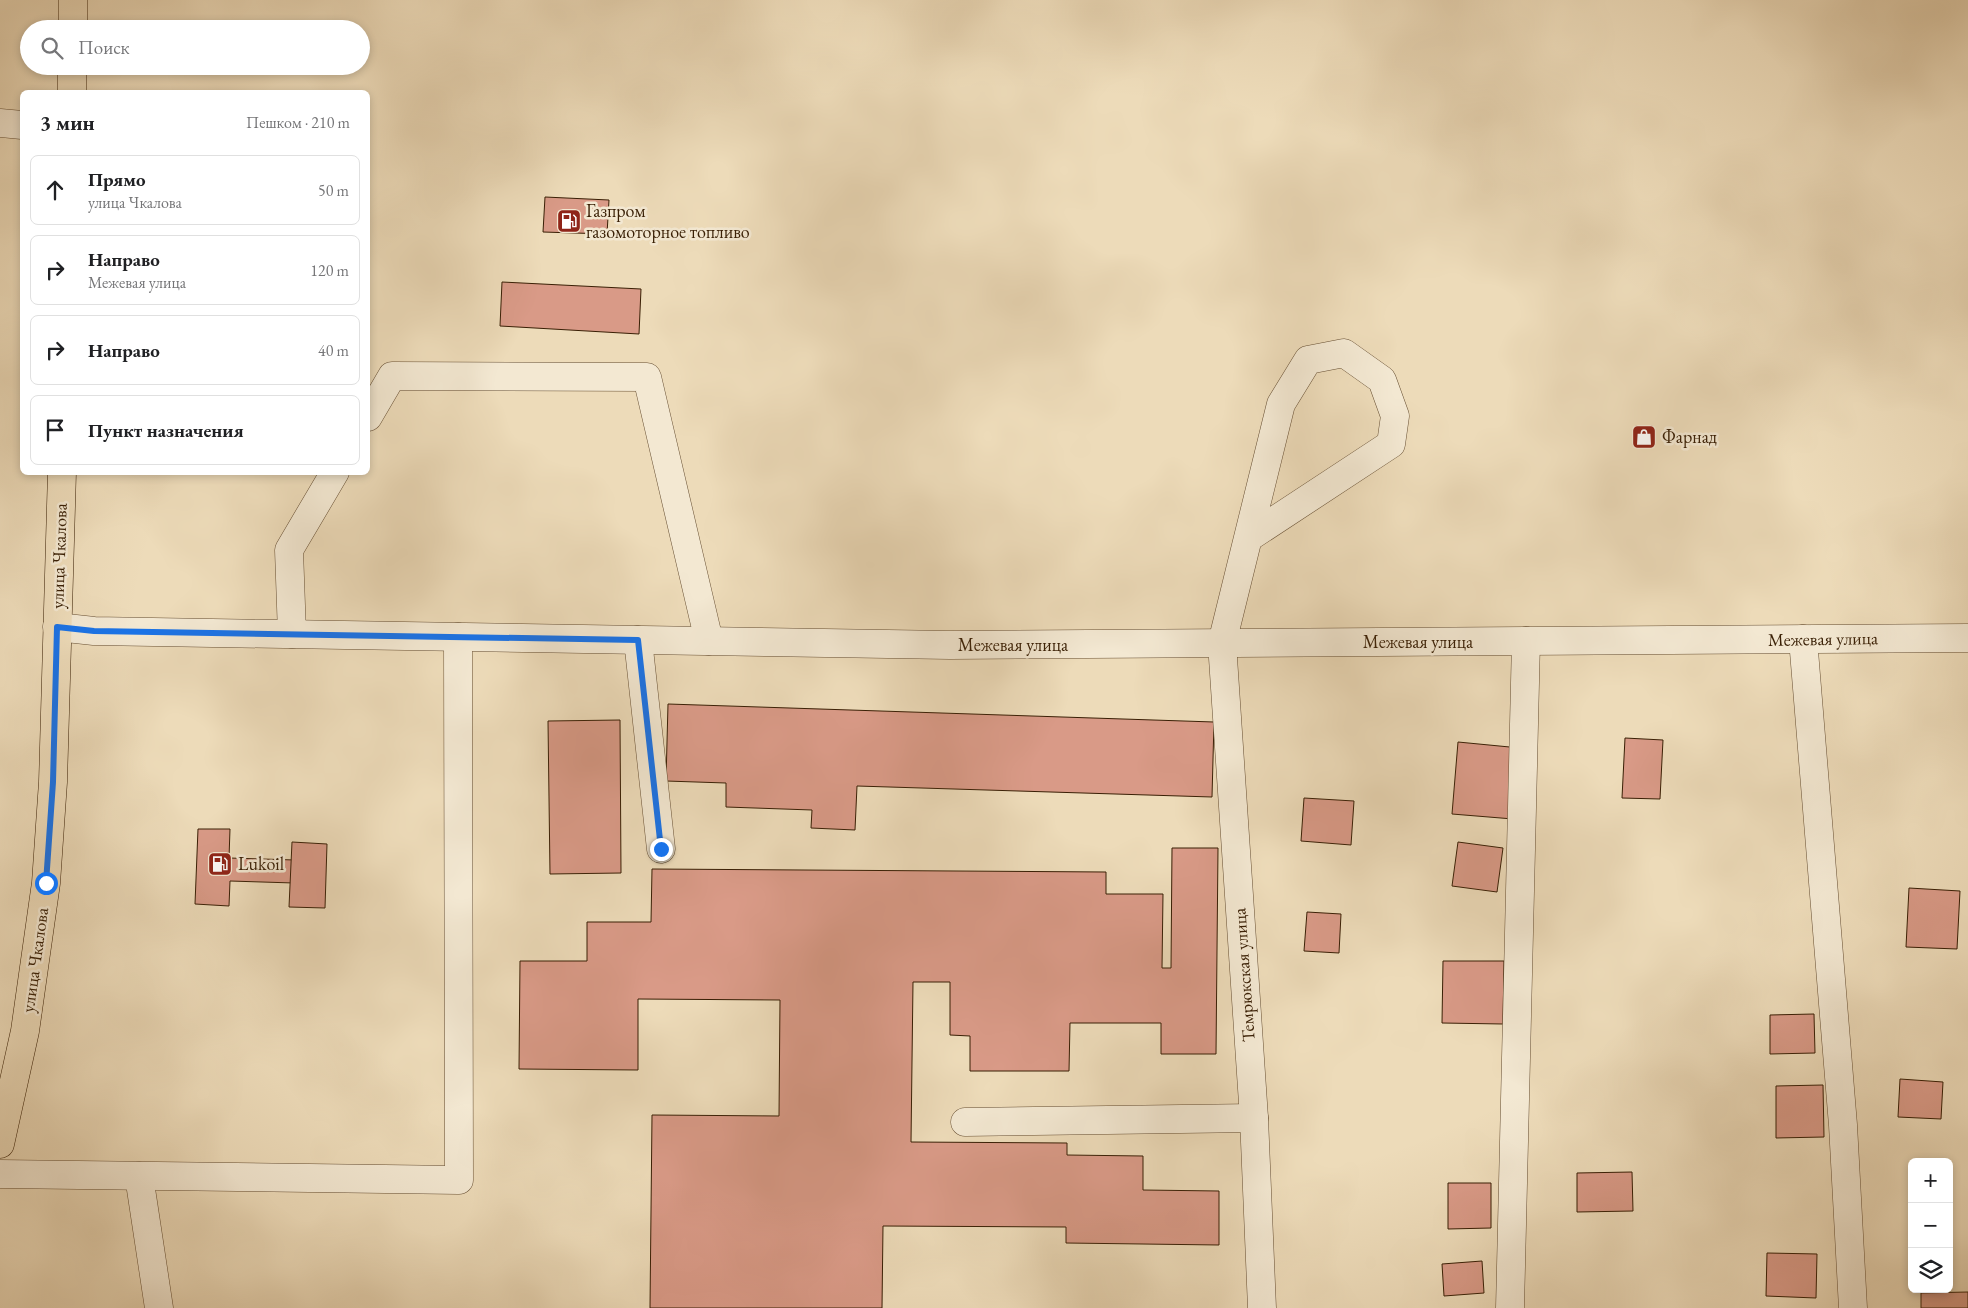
<!DOCTYPE html>
<html lang="ru">
<head>
<meta charset="utf-8">
<style>
  body { margin:0; font-family:"EB Garamond",serif; background:#f6f6f6; color:#202124 }
  .controls { position:absolute; right:15px; bottom:15px; display:grid; overflow:hidden; border-radius:8px; box-shadow:0 2px 8px #0003 }
  .controls button { width:45px; height:45px; display:grid; place-items:center; padding:0; border:0; border-bottom:1px solid #e0e0e0; background:#fff; color:#202124; font:25px sans-serif }
  .stop { position:absolute; width:15px; height:15px; margin:-11px; border:4px solid #1a73e8; border-radius:50%; background:#fff }
  .stop.end { background:#1a73e8; border-color:#fff; box-shadow:0 1px 5px #0008 }
  .list { margin:0; padding:0; list-style:none }
  h2 { display:flex; justify-content:space-between; align-items:center; height:65px; margin:0; padding:0 20px; font-size:21px }
  h2 small { font-size:16px; font-weight:400; color:#757577 }
  .list li { display:grid; grid-template-columns:32px 1fr auto; gap:15px; align-items:center; box-sizing:border-box; height:70px; margin:0 10px 10px; padding:0 10px; border:1px solid #e0e0e0; border-radius:8px }
  .list b { display:block; font-size:19px; white-space:nowrap }
  .list p { margin:0; font-size:16px; white-space:nowrap; color:#757577 }
  .list em { font-size:16px; font-style:normal; color:#757577 }
  .icon { flex:none; width:28px; height:28px; fill:none; stroke:currentColor; stroke-width:2; stroke-linecap:round; stroke-linejoin:round }
  .map { position:relative; flex:none; width:1968px; height:1308px; overflow:hidden }
  .search { position:absolute; background:#fff; box-shadow:0 2px 8px #0003; left:20px; top:20px; width:350px; height:55px; display:flex; align-items:center; gap:12px; box-sizing:border-box; padding:0 18px; border-radius:28px; color:#757577; font-size:19px }
  .panel { position:absolute; background:#fff; box-shadow:0 2px 8px #0003; left:20px; top:90px; width:350px; height:385px; border-radius:8px }
  .map>svg:first-child { display:block }
  .building { fill:#d99a87; stroke:#391f05 }
  .lines { fill:none; stroke-linecap:round; stroke-linejoin:round }
  .minor-casing { stroke:#664e32; stroke-width:29 }
  .major-casing { stroke:#391f05; stroke-width:29 }
  .minor { stroke:#f3e8d2; stroke-width:28 }
  .major { stroke:#eddbb9; stroke-width:28 }
  .route { stroke:#1a73e8; stroke-width:6 }
  .labels { text-anchor:middle; stroke-width:5; stroke-linejoin:round; paint-order:stroke }
  .poi-label { font-size:18px; fill:#391f05; stroke:#f3e8d2; text-anchor:start }
  .street-label { font-size:18px; fill:#391f05; stroke:#f3e8d2 }
</style>
</head>
<body>
<div class="map">
<svg width="1968" height="1308" viewBox="0 0 1968 1308">
  <rect width="100%" height="100%" fill="#eddbb9"/>
  <filter id="stains"><feTurbulence type="fractalNoise" baseFrequency=".004" numOctaves="4"/><feColorMatrix values="0 0 0 0 .2 0 0 0 0 .09 0 0 0 0 .02 0 0 0 .5 -.17"/></filter>
  <radialGradient id="worn" r=".72"><stop offset=".6" stop-color="#630" stop-opacity="0"/><stop offset="1" stop-color="#630" stop-opacity=".3"/></radialGradient>
  <!-- building -->
  <g class="building">
    <polygon points="545,197 609,200 607,234 543,232"/>
    <polygon points="502,282 641,289 639,334 500,326"/>
    <polygon points="668,704 1214,722 1212,797 857,786 855,830 811,828 812,810 726,807 726,783 666,781"/>
    <polygon points="620,720 621,873 550,874 548,721"/>
    <polygon points="1625,738 1663,740 1660,799 1622,798"/>
    <polygon points="1458,742 1520,748 1513,819 1452,814"/>
    <polygon points="1304,798 1354,801 1351,845 1301,841"/>
    <polygon points="198,829 230,829 229,858 295,860 294,883 230,881 229,906 195,904"/>
    <polygon points="292,842 327,844 325,908 289,907"/>
    <polygon points="1458,842 1503,848 1497,892 1452,886"/>
    <polygon points="1172,848 1218,848 1216,1054 1161,1054 1161,1023 1070,1023 1069,1071 970,1071 970,1036 950,1035 950,982 913,982 911,1142 1067,1143 1067,1155 1143,1156 1143,1190 1219,1191 1219,1245 1066,1243 1066,1227 883,1226 882,1308 650,1308 652,1115 779,1116 780,1000 638,999 638,1070 519,1069 520,961 587,961 587,922 651,922 652,869 1106,872 1106,894 1163,894 1162,968 1171,968"/>
    <polygon points="1909,888 1960,891 1957,949 1906,947"/>
    <polygon points="1307,912 1341,914 1339,953 1304,951"/>
    <polygon points="1443,961 1504,961 1503,1024 1442,1023"/>
    <polygon points="1814,1014 1815,1053 1770,1054 1770,1015"/>
    <polygon points="1900,1079 1943,1082 1941,1119 1898,1117"/>
    <polygon points="1823,1085 1824,1137 1776,1138 1776,1086"/>
    <polygon points="1632,1172 1633,1211 1577,1212 1577,1173"/>
    <polygon points="1448,1183 1491,1183 1491,1228 1448,1229"/>
    <polygon points="1767,1253 1817,1254 1816,1298 1766,1296"/>
    <polygon points="1482,1261 1484,1293 1444,1296 1442,1264"/>
    <polygon points="1968,1292 1968,1308 1921,1308 1921,1293"/>
  </g>
  <g class="lines">
    <defs>
      <g id="minor">
        <polyline points="0,123 22,125"/>
        <polyline points="368,417 392,376 647,377 709,641"/>
        <polyline points="1248,538 1391,444 1395,416 1382,380 1344,353 1308,360 1281,404 1222,643 1254,1118 1262,1308"/>
        <polyline points="57,627 94,631 950,645 1968,638"/>
        <polyline points="292,634 289,550 335,472"/>
        <polyline points="1803,639 1843,1125 1853,1308"/>
        <polyline points="638,640 661,849"/>
        <polyline points="965,1122 1254,1118"/>
        <polyline points="0,1174 459,1180 458,637"/>
        <polyline points="139,1176 159,1308"/>
        <polyline points="1510,1308 1526,641"/>
      </g>
      <g id="major">
        <polyline points="73,29 73,0"/>
        <polyline points="72,92 72,66"/>
        <polyline points="0,1144 25,1031 46,883 53,782 62,472"/>
      </g>
    </defs>
    <!-- minor casing -->
    <use href="#minor" class="minor-casing"/>
    <!-- major casing -->
    <use href="#major" class="major-casing"/>
    <!-- minor -->
    <use href="#minor" class="minor"/>
    <!-- major -->
    <use href="#major" class="major"/>
  </g>
  <g class="lines">
    <!-- route -->
    <polyline class="route" points="46,883 53,782 57,627 94,631 638,640 661,849"/>
  </g>
  <!-- icons -->
  <defs>
    <symbol id="fuel-square" viewBox="-11 -11 22 22"><rect x="-9" y="-9" width="18" height="18" rx="4" fill="#8f2418" stroke="#f3e8d2"/><path d="M-5.5-6h7V0h2V4h1.3V-2.5L3-4.5l.8-.8L6-3V5H2.5V1h-1V6h-7ZM-4.2-4.7v3.2H.2V-4.7Z" fill="#fff"/></symbol>
    <symbol id="shop-square" viewBox="-11 -11 22 22"><rect x="-9" y="-9" width="18" height="18" rx="4" fill="#8f2418" stroke="#f3e8d2"/><path d="M-5-2.5h2.3a2.7 3.5 0 0 1 5.4 0H5L5.5 6h-11ZM-1.5-2.5h3a1.5 2.3 0 0 0-3 0Z" fill="#fff"/></symbol>
  </defs>
  <g fill-rule="evenodd">
    <use href="#fuel-square" x="555" y="207" width="28" height="28"/>
    <use href="#shop-square" x="1630" y="423" width="28" height="28"/>
    <use href="#fuel-square" x="206" y="850" width="28" height="28"/>
  </g>
  <g class="labels">
    <!-- poi labels -->
    <g class="poi-label">
      <text x="586" y="217">Газпром<tspan x="586" dy="21">газомоторное топливо</tspan></text>
      <text x="1662" y="443">Фарнад</text>
      <text x="238" y="870">Lukoil</text>
    </g>
    <!-- street labels -->
    <g class="street-label">
      <text transform="translate(59 556) rotate(-88)" y="6">улица Чкалова</text>
      <text transform="translate(1823 639) rotate(-1)" y="6">Межевая улица</text>
      <text x="1418" y="648">Межевая улица</text>
      <text x="1013" y="651">Межевая улица</text>
      <text transform="translate(35 960) rotate(-82)" y="6">улица Чкалова</text>
      <text transform="translate(1244 975) rotate(-94)" y="6">Темрюкская улица</text>
    </g>
  </g>
  <rect width="100%" height="100%" filter="url(#stains)"/>
  <rect width="100%" height="100%" fill="url(#worn)"/>
</svg>
<div class="controls">
<button>+</button>
<button>−</button>
<button><svg class="icon" aria-label="layers" viewBox="0 0 24 24"><path d="M12 4l9 5-9 5-9-5zM3 14l9 5 9-5"/></svg></button>
</div>
<div class="stop" style="left:46px;top:883px"></div>
<div class="stop end" style="left:661px;top:849px"></div>
<div class="search"><svg class="icon" aria-label="search" viewBox="0 0 24 24"><circle cx="10" cy="10" r="6"/><path d="M15 15l6 6"/></svg>Поиск</div>
<section class="panel">
<h2>3 мин<small>Пешком · 210 m</small></h2>
<ul class="list">
<li><svg class="icon" aria-label="ahead" viewBox="0 0 24 24"><path d="M12 20V5M6 11l6-6 6 6"/></svg><div><b>Прямо</b><p>улица Чкалова</p></div><em>50 m</em></li>
<li><svg class="icon" aria-label="right" viewBox="0 0 24 24"><path d="M7 20v-9h11M14 6l5 5-5 5"/></svg><div><b>Направо</b><p>Межевая улица</p></div><em>120 m</em></li>
<li><svg class="icon" aria-label="right" viewBox="0 0 24 24"><path d="M7 20v-9h11M14 6l5 5-5 5"/></svg><div><b>Направо</b></div><em>40 m</em></li>
<li><svg class="icon" aria-label="arrive" viewBox="0 0 24 24"><path d="M6 21V4h12l-3 4 3 4H6"/></svg><div><b>Пункт назначения</b></div></li>
</ul>
</section>
</div>
</body>
</html>
